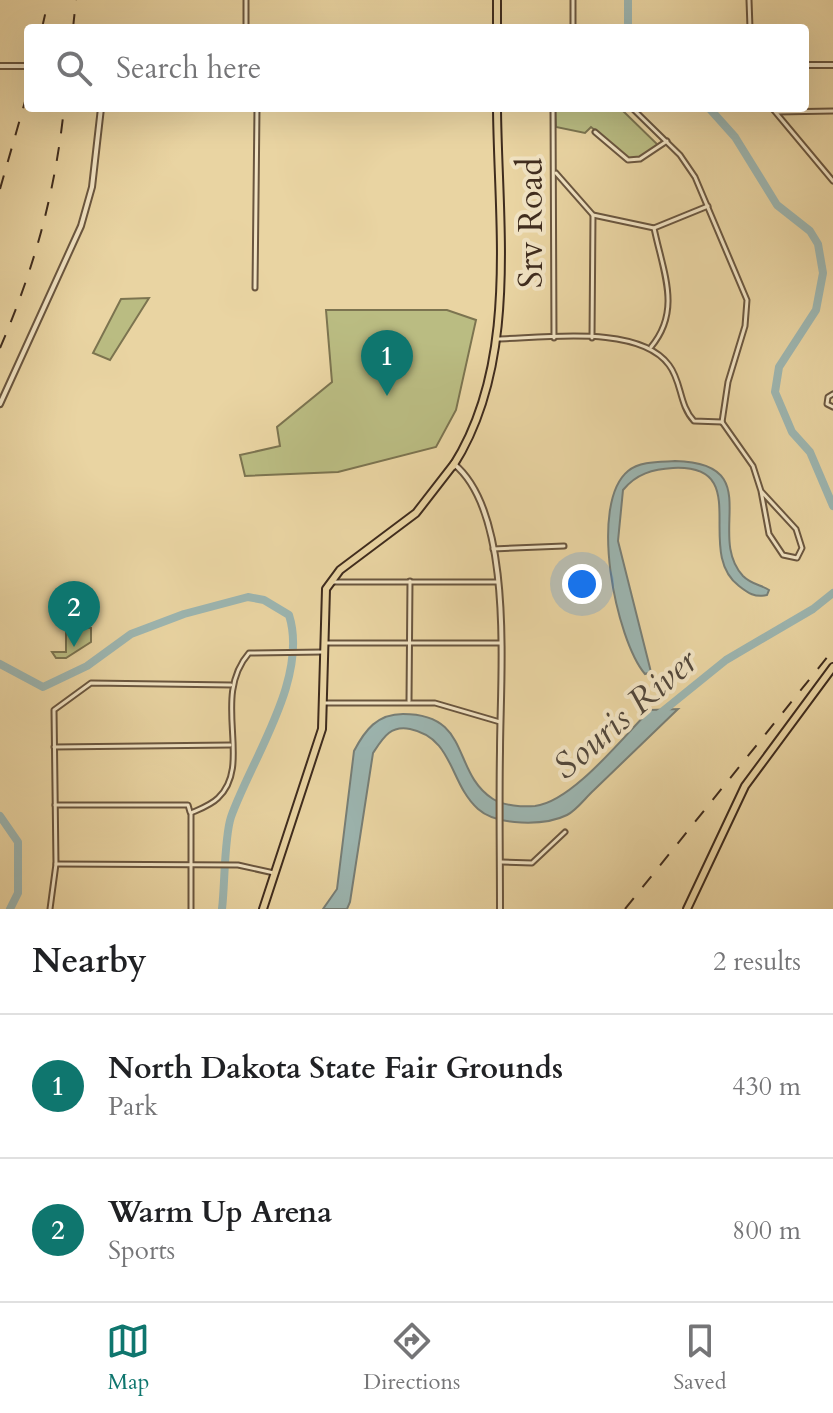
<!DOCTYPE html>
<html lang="en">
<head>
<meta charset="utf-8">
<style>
  body { margin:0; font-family:Cardo,serif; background:#f6f6f6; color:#202124 }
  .you { position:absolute; left:582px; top:584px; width:28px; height:28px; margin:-20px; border:6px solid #fff; border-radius:50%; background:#1a73e8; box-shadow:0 0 0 12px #1a73e833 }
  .badge { display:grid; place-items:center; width:52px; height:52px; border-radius:50%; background:#0f766e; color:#fff; font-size:26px; font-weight:700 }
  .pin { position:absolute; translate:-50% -66px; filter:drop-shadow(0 2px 4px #0008) }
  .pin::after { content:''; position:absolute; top:42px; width:28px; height:24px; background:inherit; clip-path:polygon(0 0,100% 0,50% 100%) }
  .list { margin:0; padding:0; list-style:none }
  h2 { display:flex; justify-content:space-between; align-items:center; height:104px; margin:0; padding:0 32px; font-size:34px }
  h2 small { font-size:26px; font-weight:400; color:#757577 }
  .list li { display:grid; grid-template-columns:52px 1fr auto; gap:24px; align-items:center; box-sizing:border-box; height:144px; padding:0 32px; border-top:2px solid #e0e0e0 }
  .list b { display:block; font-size:30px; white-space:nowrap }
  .list p { margin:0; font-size:26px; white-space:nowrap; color:#757577 }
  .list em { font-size:26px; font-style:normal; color:#757577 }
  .icon { flex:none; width:44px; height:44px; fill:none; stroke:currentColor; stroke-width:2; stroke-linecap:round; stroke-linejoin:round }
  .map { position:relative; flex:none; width:833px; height:909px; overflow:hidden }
  .search { position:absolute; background:#fff; box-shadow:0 8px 32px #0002; left:24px; right:24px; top:24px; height:88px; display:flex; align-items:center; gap:20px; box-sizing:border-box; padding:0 28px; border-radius:8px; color:#757577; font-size:30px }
  .sheet { height:392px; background:#fff }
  nav { display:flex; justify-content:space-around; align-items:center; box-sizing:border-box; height:112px; border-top:2px solid #e0e0e0; background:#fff; font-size:22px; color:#757577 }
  nav a { display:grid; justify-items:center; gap:4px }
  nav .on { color:#0f766e }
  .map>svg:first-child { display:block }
  .green { fill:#babc82; stroke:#7c7450; stroke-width:2 }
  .water { fill:#9cb5b0; stroke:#777e76; stroke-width:2 }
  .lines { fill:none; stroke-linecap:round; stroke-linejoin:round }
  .river { stroke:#9cb5b0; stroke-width:8 }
  .minor-casing { stroke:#6a563f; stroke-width:7 }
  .tertiary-casing { stroke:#6a563f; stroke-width:8 }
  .primary-casing { stroke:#3f2c1e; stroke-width:10 }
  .minor { stroke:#f1e3c3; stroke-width:3 }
  .tertiary { stroke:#f1e3c3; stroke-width:4 }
  .primary { stroke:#e9d4a2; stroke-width:6 }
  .rail { stroke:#3f2c1e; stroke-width:2; stroke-dasharray:14 14; stroke-linecap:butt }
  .labels { text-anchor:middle; stroke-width:8; stroke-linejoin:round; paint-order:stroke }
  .street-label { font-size:34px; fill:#3f2c1e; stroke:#f1e3c3 }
  .water-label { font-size:36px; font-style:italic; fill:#52473b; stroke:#f1e3c3 }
</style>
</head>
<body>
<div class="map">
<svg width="833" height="909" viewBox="0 0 833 909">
  <rect width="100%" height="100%" fill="#e9d4a2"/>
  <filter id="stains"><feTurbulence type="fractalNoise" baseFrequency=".0025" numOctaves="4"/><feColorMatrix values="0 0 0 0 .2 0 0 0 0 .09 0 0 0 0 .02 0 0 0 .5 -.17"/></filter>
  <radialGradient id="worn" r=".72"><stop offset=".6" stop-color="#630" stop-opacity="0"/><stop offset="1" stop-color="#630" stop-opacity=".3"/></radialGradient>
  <!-- green -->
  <g class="green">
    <polygon points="555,108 620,108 659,146 641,158 629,158 591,127 585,133 556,127"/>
    <polygon points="149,298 110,360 93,353 121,299"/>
    <polygon points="326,310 447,310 476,320 456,410 436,447 338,472 245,476 240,455 280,446 277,427 332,382"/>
    <polygon points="66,628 91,628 91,642 66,658 56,658 52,652 66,652"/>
  </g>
  <!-- water -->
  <g class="water">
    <path d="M675 461C768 463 705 535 743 576 752 585 762 585 769 590L767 595C755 598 748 593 739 586 693 551 755 464 673 468 653 469 636 474 623 490L618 541 651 672 645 674C616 640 588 504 628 471 640 461 660 462 675 461Z"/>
    <path d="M678 709C650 736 622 763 594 790 586 797 577 810 567 815 545 826 497 826 478 809 449 783 454 738 410 729 390 725 383 738 373 753L350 902 347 909H323L337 889 354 751C365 730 377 714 403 714 472 714 451 772 493 799 504 806 523 807 535 806 572 802 623 737 650 710Z"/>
  </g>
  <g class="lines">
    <!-- river -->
    <g class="river">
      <polyline points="628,28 628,0"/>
      <polyline points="709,108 735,137 777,205 810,231 818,244 823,273 816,310 779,367 775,392 792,432 810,452 833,506"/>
      <path d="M0 664 43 687 87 666 131 634 184 614 248 597 264 600 289 615C309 678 252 758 231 817 224 838 225 885 222 909"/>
      <polyline points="658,715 726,660 813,609 833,593"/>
      <polyline points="0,816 18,842 18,893 10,909"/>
    </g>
    <defs>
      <g id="minor">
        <polyline points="246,0 246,28"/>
        <polyline points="573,0 573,28"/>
        <polyline points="749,0 750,28"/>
        <polyline points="553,108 554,338"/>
        <polyline points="632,108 680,155 695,177 747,300 745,326 728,382 722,422"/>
        <polyline points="772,108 833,181"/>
        <polyline points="777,112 833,111"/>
        <polyline points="595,132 628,160 640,159 667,141"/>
        <polyline points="556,173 593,215 654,228 708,206"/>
        <polyline points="255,288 257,108"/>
        <polyline points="592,338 593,215"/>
        <path d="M497 339C544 338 639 324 669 365 682 382 679 405 694 421L722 422"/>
        <path d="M651 347C682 310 663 272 654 228"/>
        <polyline points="833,394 828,397 827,404 833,407"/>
        <polyline points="722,422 753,466 761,491 796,529 802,548 797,558 783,555 769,534 761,491"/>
        <polyline points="493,549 564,546"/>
        <polyline points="333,582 498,582"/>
        <polyline points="327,643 500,643"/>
        <polyline points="409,701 410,581"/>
        <polyline points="323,703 435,703 500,722"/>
        <polyline points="54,747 230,745"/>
        <polyline points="55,805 188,805 190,812"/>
        <path d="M191 813C200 809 211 805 218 798 254 764 210 698 249 653L323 652"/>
        <polyline points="502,862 532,863 565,832"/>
        <polyline points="56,864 238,865 274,873"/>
        <polyline points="50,909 56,864 54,710 91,683 231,685"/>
        <polyline points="191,909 191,813"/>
      </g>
      <g id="tertiary">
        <polyline points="805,65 833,65"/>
        <polyline points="0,66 28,66"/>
        <polyline points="0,404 81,226 92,187 101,108"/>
        <path d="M454 464C515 514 500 678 500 751 499 804 500 856 500 909"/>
      </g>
      <g id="primary">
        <polyline points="497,28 497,0"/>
        <path d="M453 466C519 363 498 225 497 108"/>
        <polyline points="263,909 322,729 326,589 340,570 416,513 454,464"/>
        <polyline points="687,909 745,786 833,667"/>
      </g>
    </defs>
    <!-- minor casing -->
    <use href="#minor" class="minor-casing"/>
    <!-- tertiary casing -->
    <use href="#tertiary" class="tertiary-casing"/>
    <!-- primary casing -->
    <use href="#primary" class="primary-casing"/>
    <!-- minor -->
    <use href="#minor" class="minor"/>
    <!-- tertiary -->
    <use href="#tertiary" class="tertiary"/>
    <!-- primary -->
    <use href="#primary" class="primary"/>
    <!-- rail -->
    <g class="rail">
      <polyline points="42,28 47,6"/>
      <polyline points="73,28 76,0"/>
      <polyline points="0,189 28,91"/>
      <path d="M0 348C34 269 55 194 64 108"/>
      <polyline points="625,909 833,650"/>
    </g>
  </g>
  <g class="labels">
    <!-- street labels -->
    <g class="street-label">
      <text transform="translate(530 223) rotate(-90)" y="12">Srv Road</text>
    </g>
    <!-- water labels -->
    <g class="water-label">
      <text transform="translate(624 713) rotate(-41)" y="13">Souris River</text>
    </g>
  </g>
  <rect width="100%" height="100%" filter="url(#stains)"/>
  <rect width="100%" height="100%" fill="url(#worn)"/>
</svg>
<div class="you"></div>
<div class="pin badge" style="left:387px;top:396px">1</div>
<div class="pin badge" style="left:74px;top:647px">2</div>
<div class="search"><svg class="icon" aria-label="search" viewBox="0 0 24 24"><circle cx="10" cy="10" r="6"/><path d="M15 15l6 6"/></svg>Search here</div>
</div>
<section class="sheet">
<h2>Nearby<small>2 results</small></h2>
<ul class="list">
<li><span class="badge">1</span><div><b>North Dakota State Fair Grounds</b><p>Park</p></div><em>430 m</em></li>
<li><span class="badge">2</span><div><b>Warm Up Arena</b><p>Sports</p></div><em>800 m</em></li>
</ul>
</section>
<nav>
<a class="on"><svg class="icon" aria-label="map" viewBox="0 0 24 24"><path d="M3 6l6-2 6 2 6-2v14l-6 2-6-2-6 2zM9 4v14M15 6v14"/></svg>Map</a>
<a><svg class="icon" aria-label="directions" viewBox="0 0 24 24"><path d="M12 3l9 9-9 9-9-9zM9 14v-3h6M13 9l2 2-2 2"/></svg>Directions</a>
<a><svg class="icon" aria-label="saved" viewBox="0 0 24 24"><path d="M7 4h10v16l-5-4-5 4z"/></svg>Saved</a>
</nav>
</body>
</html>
